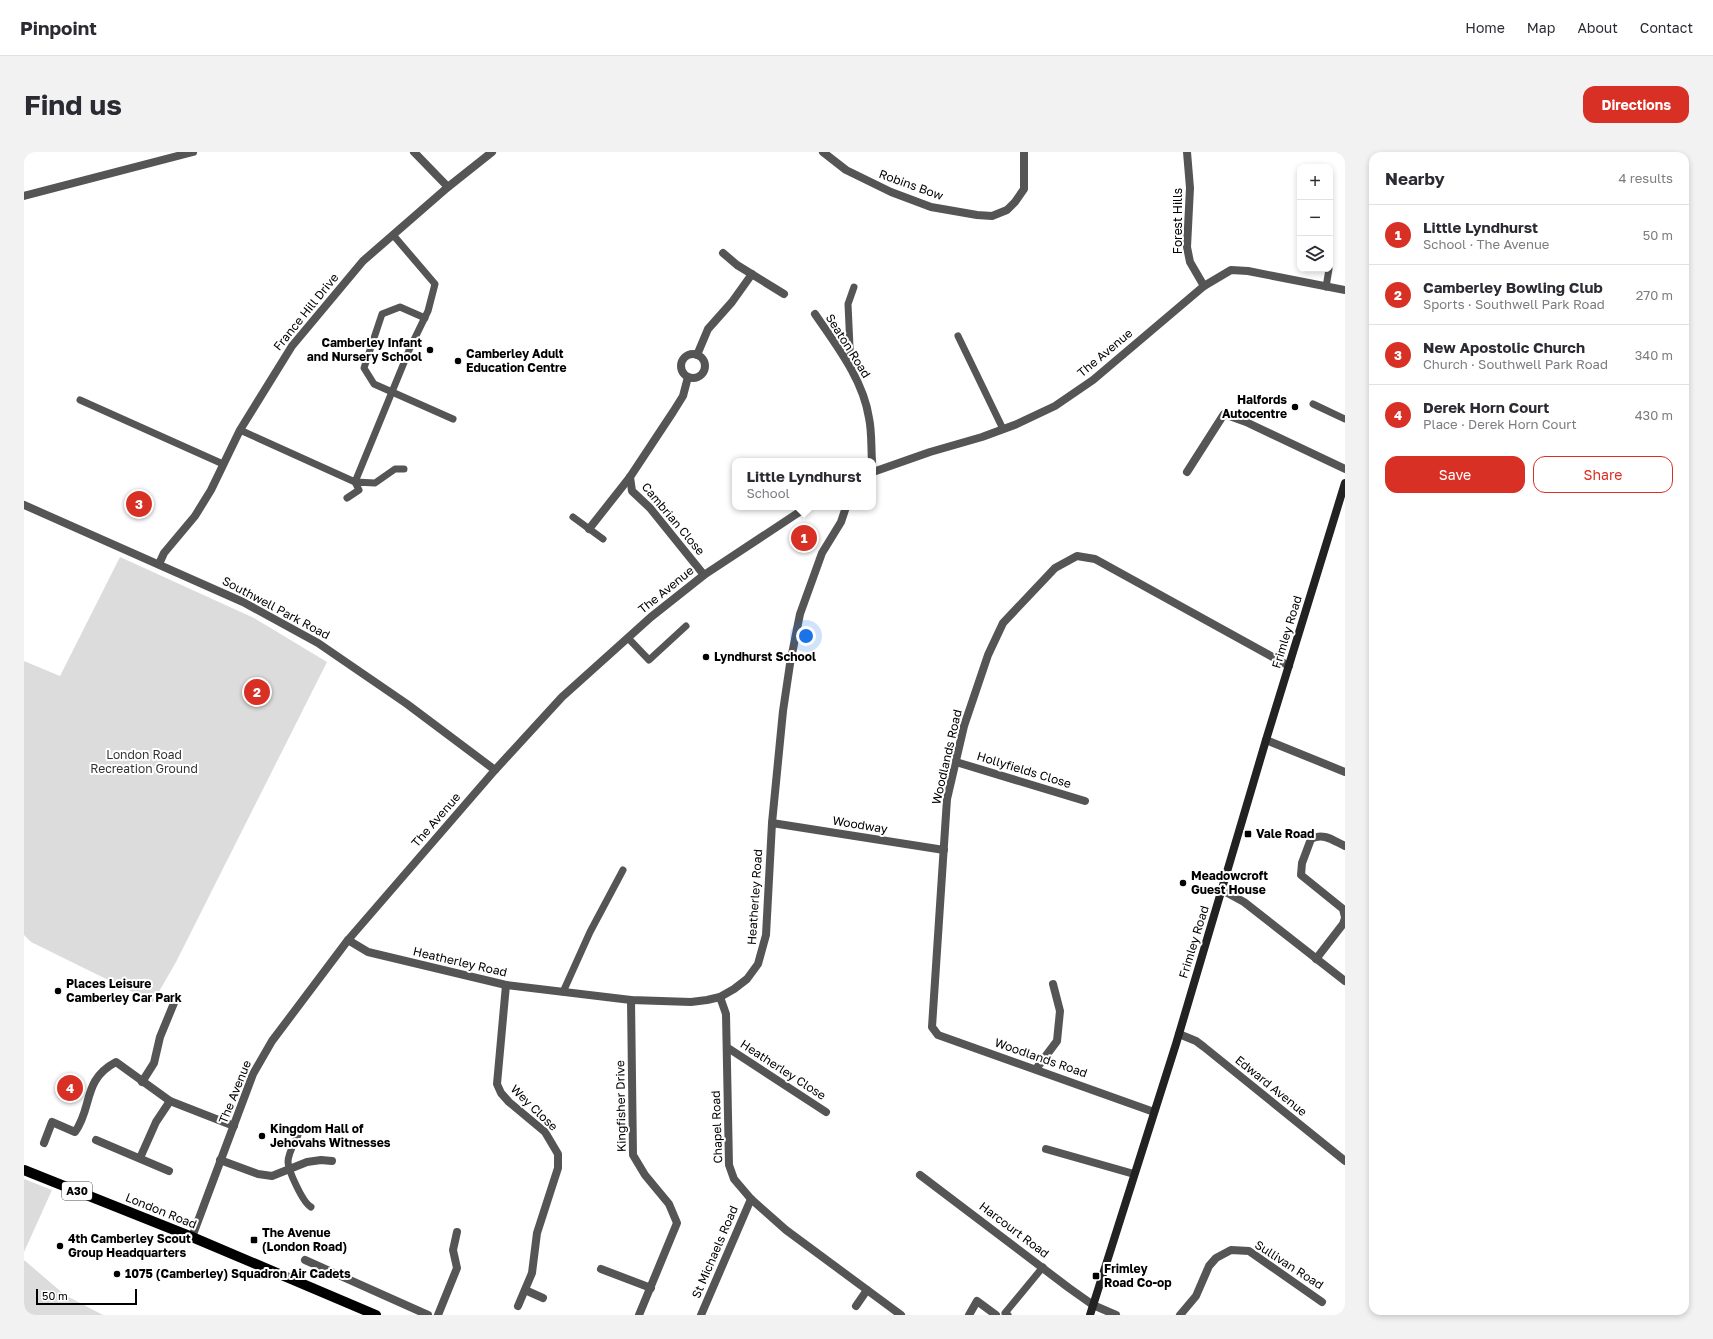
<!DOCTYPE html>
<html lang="en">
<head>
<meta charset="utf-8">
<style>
  body { margin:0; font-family:"Golos Text",sans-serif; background:#f2f2f3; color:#2b2b33 }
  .controls { position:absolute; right:12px; top:12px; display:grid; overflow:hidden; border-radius:8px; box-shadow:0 2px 6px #0003 }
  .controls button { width:36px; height:36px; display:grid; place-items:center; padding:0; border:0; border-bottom:1px solid #e1e1e2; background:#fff; color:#2b2b33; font:20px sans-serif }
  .scale { position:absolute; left:12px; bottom:10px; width:101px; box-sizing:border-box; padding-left:4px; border:2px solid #000; border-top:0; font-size:11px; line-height:14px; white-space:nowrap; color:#000; -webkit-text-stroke:3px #fff; paint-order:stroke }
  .you { position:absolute; left:782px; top:484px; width:14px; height:14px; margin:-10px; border:3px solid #fff; border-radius:50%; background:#1a73e8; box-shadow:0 0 0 6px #1a73e833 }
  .badge { display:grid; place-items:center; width:26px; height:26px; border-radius:50%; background:#d93025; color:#fff; font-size:13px; font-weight:700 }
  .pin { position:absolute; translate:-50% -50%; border:2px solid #fff; box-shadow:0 1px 4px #0006 }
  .popup { position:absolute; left:708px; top:306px; width:144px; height:52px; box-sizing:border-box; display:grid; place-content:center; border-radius:8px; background:#fff; filter:drop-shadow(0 1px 3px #0005); font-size:13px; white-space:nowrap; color:#7c7c81 }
  .popup b { font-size:15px; color:#2b2b33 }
  .popup::after { content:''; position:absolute; left:50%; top:100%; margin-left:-8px; border:8px solid transparent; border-top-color:#fff }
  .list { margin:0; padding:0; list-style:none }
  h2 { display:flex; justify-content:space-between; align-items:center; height:52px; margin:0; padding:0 16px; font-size:17px }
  h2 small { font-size:13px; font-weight:400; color:#7c7c81 }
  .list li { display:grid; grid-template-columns:26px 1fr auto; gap:12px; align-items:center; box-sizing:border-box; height:60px; padding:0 16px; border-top:1px solid #e1e1e2 }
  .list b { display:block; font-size:15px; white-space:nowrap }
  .list p { margin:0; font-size:13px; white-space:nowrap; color:#7c7c81 }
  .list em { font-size:13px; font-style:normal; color:#7c7c81 }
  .actions { display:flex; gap:8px; padding:12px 16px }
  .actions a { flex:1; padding:9px 0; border:1px solid #d93025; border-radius:12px; text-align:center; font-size:14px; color:#d93025 }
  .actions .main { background:#d93025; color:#fff }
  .icon { flex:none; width:22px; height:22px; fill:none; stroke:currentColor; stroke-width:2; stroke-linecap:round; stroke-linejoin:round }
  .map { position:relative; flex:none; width:1321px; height:1163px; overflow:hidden; border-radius:12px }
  header { display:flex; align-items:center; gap:24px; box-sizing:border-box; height:56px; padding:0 20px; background:#fff; border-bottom:1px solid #e1e1e2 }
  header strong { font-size:19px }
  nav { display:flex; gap:22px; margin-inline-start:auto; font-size:14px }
  .intro { display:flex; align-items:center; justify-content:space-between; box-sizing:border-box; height:96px; padding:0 24px }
  h1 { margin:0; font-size:28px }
  .button { padding:10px 18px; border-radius:12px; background:#d93025; color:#fff; font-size:14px; font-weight:700 }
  main { display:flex; gap:24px; padding:0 24px }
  aside { flex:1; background:#fff; border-radius:12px; box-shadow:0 2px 6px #0003 }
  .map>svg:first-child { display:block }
  .green { fill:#dcdcdc }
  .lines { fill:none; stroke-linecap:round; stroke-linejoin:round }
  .lane { stroke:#555; stroke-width:7 }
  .street { stroke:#555; stroke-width:8 }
  .secondary { stroke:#222; stroke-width:8 }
  .primary { stroke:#000; stroke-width:10 }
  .poi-dot { fill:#000; stroke:#fff; stroke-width:1.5 }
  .labels { text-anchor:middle; stroke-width:4; stroke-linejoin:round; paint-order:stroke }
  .shield { fill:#fff; stroke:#4c4c4c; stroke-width:1 }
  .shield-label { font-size:11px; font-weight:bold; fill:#000 }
  .street-label { font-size:12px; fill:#000; stroke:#fff }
  .poi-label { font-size:12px; font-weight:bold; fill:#000; stroke:#fff; text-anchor:start }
  .park-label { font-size:12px; fill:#333; stroke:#fff }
</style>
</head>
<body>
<header>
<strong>Pinpoint</strong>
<nav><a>Home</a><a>Map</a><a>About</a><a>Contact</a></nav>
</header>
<div class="intro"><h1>Find us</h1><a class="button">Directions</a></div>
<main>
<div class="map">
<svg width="1321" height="1163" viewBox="0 0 1321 1163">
  <rect width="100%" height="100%" fill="#fff"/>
  <!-- green -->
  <g class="green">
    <polygon points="96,405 230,466 303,510 152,810 129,850 7,790 0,783 0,509 36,524"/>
    <polygon points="0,1027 28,1038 0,1100"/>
    <polygon points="0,1108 41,1143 79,1163 0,1163"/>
  </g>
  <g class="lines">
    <!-- lane -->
    <g class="lane">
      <polyline points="1302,135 1305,117"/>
      <polyline points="401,166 376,155 358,162 340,216 350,232 429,267"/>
      <polyline points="934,184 979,277"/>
      <polyline points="827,217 824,152 830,135"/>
      <polyline points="56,248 199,312"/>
      <polyline points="1289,252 1321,267"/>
      <polyline points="216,278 331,330 386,196 404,159 411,132 370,84"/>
      <polyline points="323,346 335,338 331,330 351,331 371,317 380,317"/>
      <polyline points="549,365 579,387"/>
      <polyline points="604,486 625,508 662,474"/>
      <polyline points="539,840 566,780 599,718"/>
      <path d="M274 983C271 990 264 1001 264 1010 264 1018 279 1051 287 1055"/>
      <polyline points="984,1163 981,1161 1019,1115"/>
    </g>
    <!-- street -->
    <g class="street">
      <polyline points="390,0 424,35"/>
      <polyline points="799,0 822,18 867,40 907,55 953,63 968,64 983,58 991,50 1000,37 1000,0"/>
      <polyline points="1163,0 1166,36 1163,95 1166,110 1180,134"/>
      <polyline points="0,44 169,0"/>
      <polyline points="699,101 713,113 760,142"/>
      <path d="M791 162C812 193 839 227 845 266 848 280 847 295 848 309"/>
      <circle cx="669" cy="214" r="12"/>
      <polyline points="673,203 684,177 708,150 728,122"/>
      <polyline points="849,320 906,300 958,285 993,272 1031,254 1069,228 1180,134 1207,118 1224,119 1321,138"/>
      <polyline points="1163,320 1200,262 1222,270 1321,317"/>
      <polyline points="606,325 608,339 626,356 680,423"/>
      <polyline points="0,353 219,450 294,491 383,552 471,618"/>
      <polyline points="565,377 606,325 649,260 659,244 664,225"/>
      <polyline points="135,412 140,401 171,364 187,338 216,278 268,194 339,109 424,35 468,0"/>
      <polyline points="1242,588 1321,620"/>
      <polyline points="932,610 1061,649"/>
      <polyline points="748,671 920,698"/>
      <path d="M1321 694C1310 689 1299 680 1287 687L1278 711 1277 723 1319 757 1321 765"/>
      <polyline points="1198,738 1220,750 1321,829"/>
      <polyline points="324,788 344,800 482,833 607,848 667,850 683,848 696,845 710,837 723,827 734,812 742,783 748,671 759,559 766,512 776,462 798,401 817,370 822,355"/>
      <polyline points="1292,807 1319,772 1321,766"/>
      <polyline points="482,833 473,932 477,941 485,950 521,980 534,1002 534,1016 513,1081 508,1121 494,1154"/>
      <polyline points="696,845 702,862 705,1013 710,1027 727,1047 762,1078 877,1163"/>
      <polyline points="607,848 609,1003 621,1023 645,1052 653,1071 615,1163"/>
      <polyline points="1155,882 1172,889 1180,895 1321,1009"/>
      <polyline points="704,896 802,960"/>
      <polyline points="1012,917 1033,889 1036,859 1029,832"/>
      <polyline points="118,930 130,911 136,885 150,851"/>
      <polyline points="1130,960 914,883 908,875 923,647 940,574 964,503 979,471 1031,416 1053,404 1071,407 1265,514"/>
      <polyline points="72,988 145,1019"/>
      <path d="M20 991 28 970 51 980C69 955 58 928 92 910L146 949 210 974"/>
      <polyline points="1022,997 1110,1022"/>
      <polyline points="116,1006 132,970 146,949"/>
      <polyline points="196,1008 234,1022 248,1024 283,1010 297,1008 308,1009"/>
      <polyline points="896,1023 1045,1136 1069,1153 1092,1163"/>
      <polyline points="168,1085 229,922 248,889 324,788 471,618 538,545 627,465 680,423 783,355"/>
      <polyline points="281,1108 404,1163"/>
      <polyline points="577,1117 627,1136"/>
      <polyline points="501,1138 519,1146"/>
      <polyline points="832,1154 843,1138"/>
      <polyline points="414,1163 433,1116 429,1098 433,1080"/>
      <polyline points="677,1163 727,1047"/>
      <polyline points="945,1163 953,1149 972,1163"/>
      <polyline points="1156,1163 1172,1144 1185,1114 1192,1106 1207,1098 1225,1099 1298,1150"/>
    </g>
    <!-- secondary -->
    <polyline class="secondary" points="1066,1163 1152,892 1242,588 1321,331"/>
    <!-- primary -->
    <polyline class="primary" points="0,1018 168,1085 352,1163"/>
  </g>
  <!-- markers -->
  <g class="poi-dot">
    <circle cx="406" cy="198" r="4"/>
    <circle cx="434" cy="209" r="4"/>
    <circle cx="1271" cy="255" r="4"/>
    <circle cx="682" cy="505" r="4"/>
    <rect x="1220" y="678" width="8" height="8" rx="2"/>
    <circle cx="1159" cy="731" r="4"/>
    <circle cx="34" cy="839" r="4"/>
    <circle cx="238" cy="984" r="4"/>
    <rect x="226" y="1084" width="8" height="8" rx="2"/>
    <circle cx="36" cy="1094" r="4"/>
    <circle cx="93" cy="1122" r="4"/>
    <rect x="1068" y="1120" width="8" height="8" rx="2"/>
  </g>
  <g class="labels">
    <!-- shield labels -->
    <rect class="shield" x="38" y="1030" width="30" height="18" rx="3"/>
    <g class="shield-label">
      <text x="53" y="1043">A30</text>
    </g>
    <!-- street labels -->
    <g class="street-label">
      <text transform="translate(887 33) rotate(20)" y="4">Robins Bow</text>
      <text transform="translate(1154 69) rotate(-90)" y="4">Forest Hills</text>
      <text transform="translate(282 160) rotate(-51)" y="4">France Hill Drive</text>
      <text transform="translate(824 194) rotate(58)" y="4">Seaton Road</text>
      <text transform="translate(1081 201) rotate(-40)" y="4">The Avenue</text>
      <text transform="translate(649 367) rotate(50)" y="4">Cambrian Close</text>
      <text transform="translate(642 438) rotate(-39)" y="4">The Avenue</text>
      <text transform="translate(252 456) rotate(28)" y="4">Southwell Park Road</text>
      <text transform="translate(1263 480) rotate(-73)" y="4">Frimley Road</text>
      <text transform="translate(923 605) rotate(-77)" y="4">Woodlands Road</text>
      <text transform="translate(1000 618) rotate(17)" y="4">Hollyfields Close</text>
      <text transform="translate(412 668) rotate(-49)" y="4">The Avenue</text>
      <text transform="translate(836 673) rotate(9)" y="4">Woodway</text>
      <text transform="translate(731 745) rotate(-86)" y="4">Heatherley Road</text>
      <text transform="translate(1170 790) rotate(-73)" y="4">Frimley Road</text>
      <text transform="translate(436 810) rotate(13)" y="4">Heatherley Road</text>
      <text transform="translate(1017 906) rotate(19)" y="4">Woodlands Road</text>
      <text transform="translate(759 918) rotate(33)" y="4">Heatherley Close</text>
      <text transform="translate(1247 934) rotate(39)" y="4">Edward Avenue</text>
      <text transform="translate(211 940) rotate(-68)" y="4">The Avenue</text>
      <text transform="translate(597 954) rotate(-91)" y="4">Kingfisher Drive</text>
      <text transform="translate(510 956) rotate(44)" y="4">Wey Close</text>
      <text transform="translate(693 975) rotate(-92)" y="4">Chapel Road</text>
      <text transform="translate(137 1059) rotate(22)" y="4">London Road</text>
      <text transform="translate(990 1078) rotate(37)" y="4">Harcourt Road</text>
      <text transform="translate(691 1100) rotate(-67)" y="4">St Michaels Road</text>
      <text transform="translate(1265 1113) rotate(33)" y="4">Sullivan Road</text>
    </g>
    <!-- poi labels -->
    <g class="poi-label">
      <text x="398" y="195" text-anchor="end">Camberley Infant<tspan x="398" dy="14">and Nursery School</tspan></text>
      <text x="442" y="206">Camberley Adult<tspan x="442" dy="14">Education Centre</tspan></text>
      <text x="1263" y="252" text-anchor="end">Halfords<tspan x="1263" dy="14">Autocentre</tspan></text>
      <text x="690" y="509">Lyndhurst School</text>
      <text x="1232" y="686">Vale Road</text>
      <text x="1167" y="728">Meadowcroft<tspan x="1167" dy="14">Guest House</tspan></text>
      <text x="42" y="836">Places Leisure<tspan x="42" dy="14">Camberley Car Park</tspan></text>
      <text x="246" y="981">Kingdom Hall of<tspan x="246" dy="14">Jehovahs Witnesses</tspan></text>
      <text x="238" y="1085">The Avenue<tspan x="238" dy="14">(London Road)</tspan></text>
      <text x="44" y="1091">4th Camberley Scout<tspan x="44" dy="14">Group Headquarters</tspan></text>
      <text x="1080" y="1121">Frimley<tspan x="1080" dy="14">Road Co-op</tspan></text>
      <text x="101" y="1126">1075 (Camberley) Squadron Air Cadets</text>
    </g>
    <!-- park labels -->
    <g class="park-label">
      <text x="120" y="607">London Road<tspan x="120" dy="14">Recreation Ground</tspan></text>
    </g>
  </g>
</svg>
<div class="controls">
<button>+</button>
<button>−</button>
<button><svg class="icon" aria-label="layers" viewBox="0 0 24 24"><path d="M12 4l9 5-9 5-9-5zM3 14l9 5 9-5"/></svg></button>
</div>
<div class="scale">50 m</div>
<div class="you"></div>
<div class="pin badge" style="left:780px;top:386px">1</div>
<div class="popup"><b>Little Lyndhurst</b>School</div>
<div class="pin badge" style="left:233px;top:540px">2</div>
<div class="pin badge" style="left:115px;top:352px">3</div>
<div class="pin badge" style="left:46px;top:936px">4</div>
</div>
<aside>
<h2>Nearby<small>4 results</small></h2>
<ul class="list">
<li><span class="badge">1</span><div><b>Little Lyndhurst</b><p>School · The Avenue</p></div><em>50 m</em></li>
<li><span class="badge">2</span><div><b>Camberley Bowling Club</b><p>Sports · Southwell Park Road</p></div><em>270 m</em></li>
<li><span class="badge">3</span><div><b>New Apostolic Church</b><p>Church · Southwell Park Road</p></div><em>340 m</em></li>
<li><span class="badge">4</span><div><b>Derek Horn Court</b><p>Place · Derek Horn Court</p></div><em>430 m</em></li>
</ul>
<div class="actions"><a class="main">Save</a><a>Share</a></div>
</aside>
</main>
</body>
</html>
